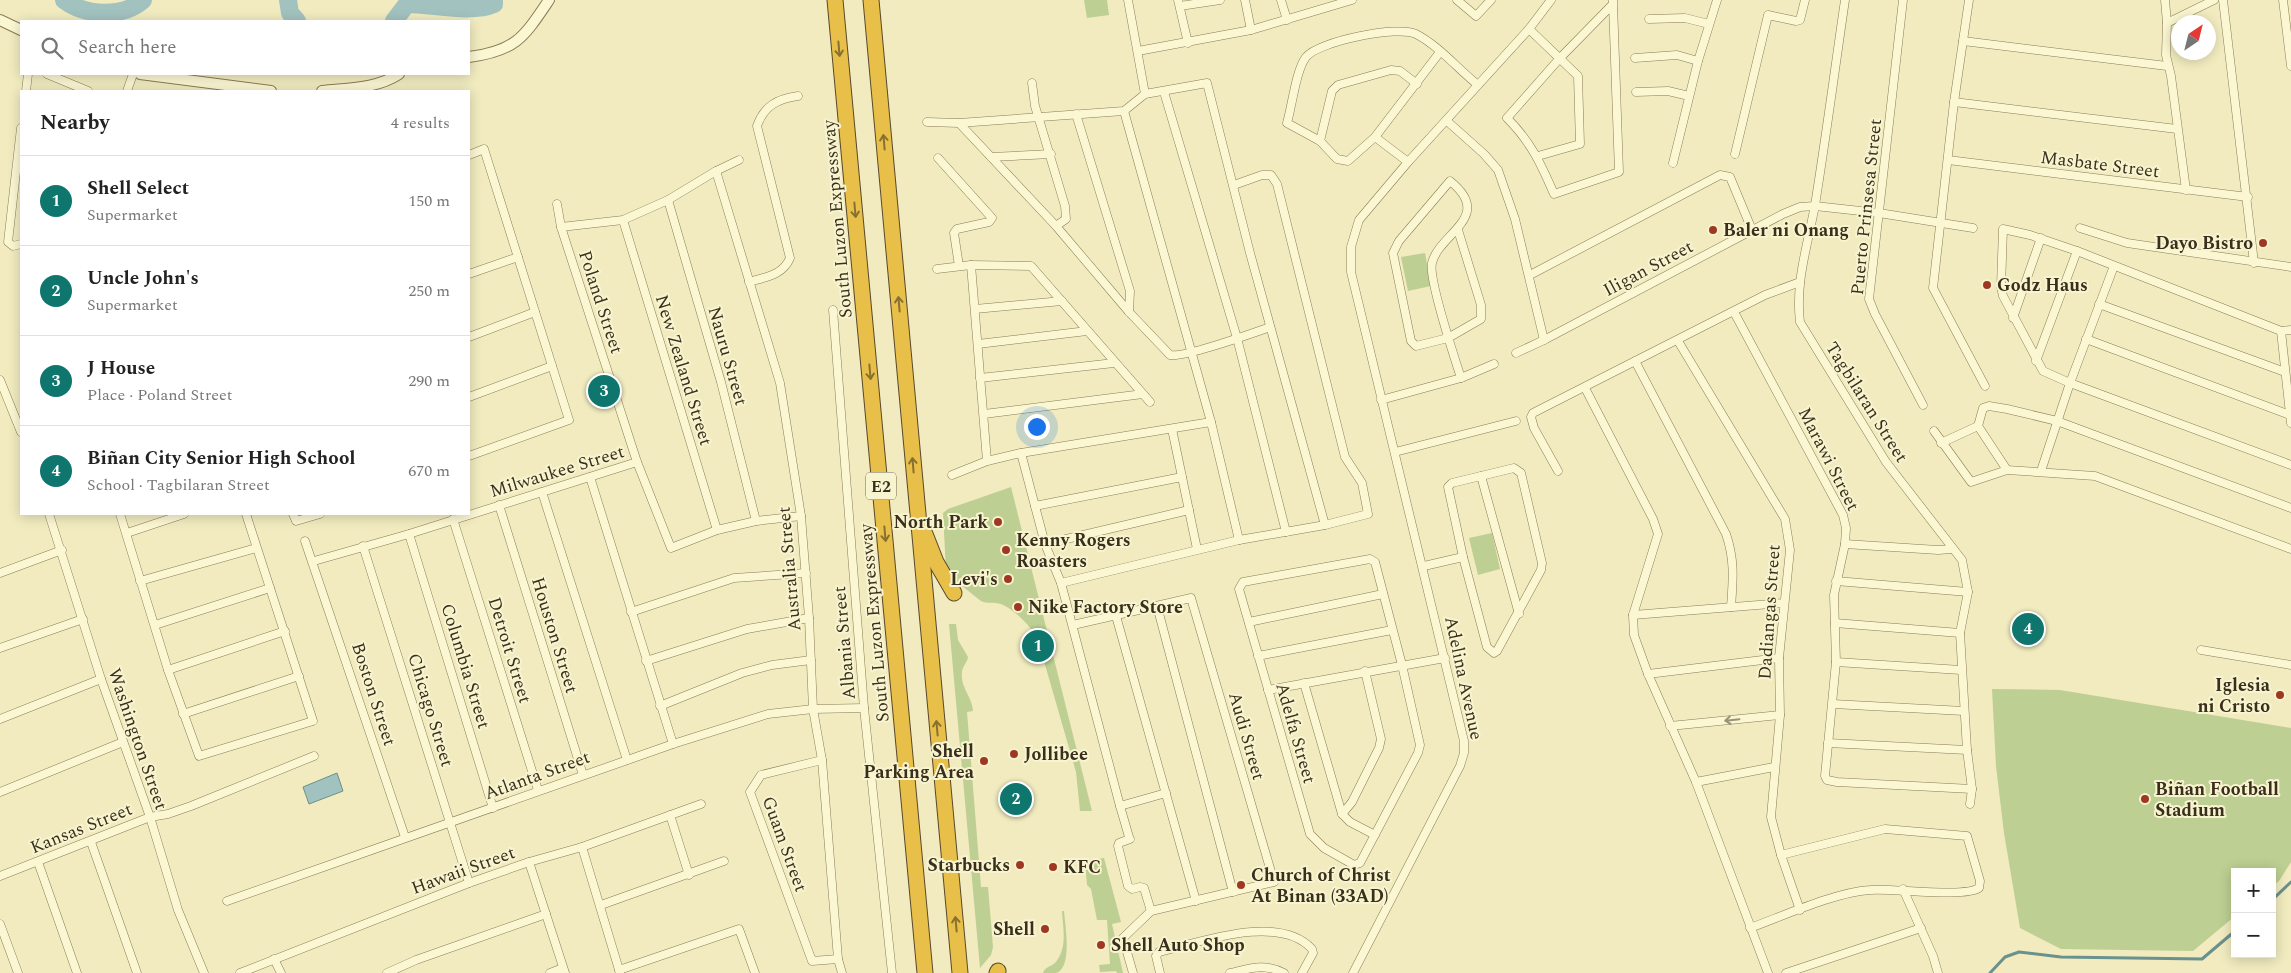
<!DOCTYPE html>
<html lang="en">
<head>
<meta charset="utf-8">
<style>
  body { margin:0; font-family:Spectral,serif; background:#f2f2f2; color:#222 }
  .controls { position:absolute; right:15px; bottom:15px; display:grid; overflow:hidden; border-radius:0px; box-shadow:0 2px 12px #0003 }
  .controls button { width:45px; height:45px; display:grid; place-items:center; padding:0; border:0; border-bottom:1px solid #e0e0e0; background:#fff; color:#222; font:25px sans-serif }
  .compass { position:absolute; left:2171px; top:15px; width:45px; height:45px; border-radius:50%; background:#fff; box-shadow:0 2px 12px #0003; rotate:35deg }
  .you { position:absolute; left:1036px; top:426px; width:18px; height:18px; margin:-12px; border:4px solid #fff; border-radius:50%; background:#1a73e8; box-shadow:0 0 0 8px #1a73e833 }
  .badge { display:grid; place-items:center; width:32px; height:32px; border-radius:50%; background:#0f766e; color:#fff; font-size:16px; font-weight:700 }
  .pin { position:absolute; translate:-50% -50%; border:2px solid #fff; box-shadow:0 1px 5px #0006 }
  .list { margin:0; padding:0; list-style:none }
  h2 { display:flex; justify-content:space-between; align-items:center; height:65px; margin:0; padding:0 20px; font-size:21px }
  h2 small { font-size:16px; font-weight:400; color:#767676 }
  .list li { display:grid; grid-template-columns:32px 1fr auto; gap:15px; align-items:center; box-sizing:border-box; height:90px; padding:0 20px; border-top:1px solid #e0e0e0 }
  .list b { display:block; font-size:19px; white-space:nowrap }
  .list p { margin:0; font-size:16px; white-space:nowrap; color:#767676 }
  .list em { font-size:16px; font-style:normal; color:#767676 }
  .icon { flex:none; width:28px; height:28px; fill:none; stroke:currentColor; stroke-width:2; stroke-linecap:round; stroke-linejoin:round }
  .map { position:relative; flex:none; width:2291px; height:973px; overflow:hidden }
  .search { position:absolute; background:#fff; box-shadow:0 2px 12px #0003; left:20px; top:20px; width:450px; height:55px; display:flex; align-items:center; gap:12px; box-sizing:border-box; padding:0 18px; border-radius:0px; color:#767676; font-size:19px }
  .panel { position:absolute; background:#fff; box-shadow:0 2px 12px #0003; left:20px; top:90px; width:450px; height:425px; border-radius:0px }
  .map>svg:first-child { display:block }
  .green { fill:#bdcf92 }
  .water { fill:#a2c2bf; stroke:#69918e }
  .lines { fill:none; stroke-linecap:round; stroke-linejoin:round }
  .stream { stroke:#69918e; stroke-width:3 }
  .river { stroke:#a2c2bf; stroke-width:18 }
  .minor-casing { stroke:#8b7c56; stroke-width:9 }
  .tertiary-casing { stroke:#8b7c56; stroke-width:12 }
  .motorway-casing { stroke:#58482b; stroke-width:17 }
  .minor { stroke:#fbf7d3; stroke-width:8 }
  .tertiary { stroke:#fbf7d3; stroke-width:10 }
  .motorway { stroke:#e7bf49; stroke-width:15 }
  .oneway { stroke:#877030 }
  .oneway2 { stroke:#9a9378 }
  .poi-dot { fill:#9e3822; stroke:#f8f4cf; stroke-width:2 }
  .labels { text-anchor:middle; stroke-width:4; stroke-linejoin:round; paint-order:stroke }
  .shield { fill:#f8f4cf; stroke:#726a52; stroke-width:1 }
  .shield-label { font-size:16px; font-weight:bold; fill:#392f1c }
  .street-label { font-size:18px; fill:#392f1c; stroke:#f8f4cf }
  .poi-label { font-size:18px; font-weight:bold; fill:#392f1c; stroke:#f8f4cf; text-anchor:start }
</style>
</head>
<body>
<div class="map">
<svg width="2291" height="973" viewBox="0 0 2291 973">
  <rect width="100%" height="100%" fill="#f1ebbf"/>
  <!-- green -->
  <g class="green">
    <polygon points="1084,0 1107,0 1109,15 1087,18"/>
    <polygon points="1425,253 1431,286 1408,291 1401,257"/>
    <path d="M1011 487 1092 811H1080L1076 772 1037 637C1030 626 1014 609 1001 604 994 602 988 604 981 601L952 578 946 570 943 513 948 509Z"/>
    <polygon points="1492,533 1500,569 1478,575 1469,538"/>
    <path d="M949 624H956L958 640 968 657C967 663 962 667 962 672 960 688 972 696 973 711L967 712 981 887H988L993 947 991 955 980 968Z"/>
    <polygon points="1992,689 2060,690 2291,728 2291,862 2279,881 2272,887 2272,872 2235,872 2235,916 2193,951 2061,949 2020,928 2004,833 1996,766"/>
    <polygon points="1104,858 1121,922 1112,924 1123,973 1117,973 1116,971 1100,972 1099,965 1110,964 1107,920 1097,920 1091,889 1087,885 1085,861"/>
    <path d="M1062 911H1064C1065 925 1073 968 1056 973 1052 973 1047 973 1043 973 1045 967 1050 967 1055 963 1068 948 1063 929 1062 911Z"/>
  </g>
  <!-- water -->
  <polygon class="water" points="337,773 343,791 309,804 303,787"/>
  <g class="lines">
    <!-- stream -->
    <g class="stream">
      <polyline points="2272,900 2291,882"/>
      <polyline points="1990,973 2005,957 2019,952 2061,957 2202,959 2235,931"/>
    </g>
    <!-- river -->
    <g class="river">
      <path d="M64 0C85 16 123 18 143 0"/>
      <polyline points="288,0 290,13 297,21"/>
      <path d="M394 21 407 4C433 4 471 14 494 4V0"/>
    </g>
    <defs>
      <g id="minor">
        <polyline points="1128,0 1145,94"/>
        <polyline points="1178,0 1188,43"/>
        <polyline points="1245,0 1251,30"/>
        <polyline points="1281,0 1287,20"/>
        <polyline points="1457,0 1476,16 1491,0"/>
        <path d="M1613 0V4L1619 172 1554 194C1541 164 1531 142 1507 118L1560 58 1613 4"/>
        <path d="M1845 0C1835 68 1826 137 1815 205 1808 244 1795 282 1800 322L1886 462 1962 560 1968 592 1960 633 1967 750 1972 789 1970 804"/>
        <polyline points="1903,0 1869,299 1875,314 1923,405"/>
        <polyline points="1969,0 1954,102 1933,288 1985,386"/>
        <polyline points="2165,0 2167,23 2166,55 2171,76 2186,190"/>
        <polyline points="2223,0 2254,263"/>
        <polyline points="2283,0 2291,66"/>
        <polyline points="1180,6 1220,0"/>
        <polyline points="1649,19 1685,18 1709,24"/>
        <polyline points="2167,23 2214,0"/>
        <polyline points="1529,29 1578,76 1580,144 1538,156"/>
        <polyline points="1963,41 2167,66"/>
        <polyline points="1138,51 1251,30 1352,0"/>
        <path d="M1440 52 1375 137 1348 161 1337 159 1320 141 1287 123C1292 106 1296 70 1306 57 1319 41 1399 25 1416 34 1439 46 1458 69 1478 85"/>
        <polyline points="1635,58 1677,55 1698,61"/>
        <polyline points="47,74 88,91"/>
        <polyline points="1032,83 1035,106 1065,206 1066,219 1056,226"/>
        <polyline points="26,91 28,74"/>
        <polyline points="127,91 133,74"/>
        <polyline points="1164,92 1237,338 1286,532"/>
        <polyline points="1636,92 1668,91 1689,96"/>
        <polyline points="1954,102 2177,129"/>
        <polyline points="1124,111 1211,422 1239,540"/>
        <polyline points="1076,114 1130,291 1129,312"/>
        <polyline points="1447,121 1484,154 1498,170 1515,219 1544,340"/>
        <polyline points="927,122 959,123 1124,111 1145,94 1207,83 1250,253 1325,525"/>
        <path d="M959 123 1056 226 1129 312 1170 355C1183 358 1253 333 1270 327"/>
        <polyline points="21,128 8,242 13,246 21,244"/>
        <polyline points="1375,137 1408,162"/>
        <polyline points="1320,141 1332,91 1338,85 1391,70 1400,71 1417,84"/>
        <polyline points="1735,154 1768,15 1796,21 1800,20 1805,0"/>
        <polyline points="469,155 484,149 569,420 469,456"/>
        <polyline points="991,157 1051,154"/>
        <polyline points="938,158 992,218 989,222 957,229 954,233 959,266"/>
        <polyline points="1948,160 2248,197"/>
        <polyline points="1673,163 1698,61 1717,0"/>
        <polyline points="716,171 780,383 801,516 809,618 813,709 822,760 838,959 842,973"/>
        <polyline points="668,200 721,382 756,521"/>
        <polyline points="557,204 561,227 637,462 671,548 717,530 756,521 801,516"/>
        <polyline points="623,220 717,530"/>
        <polyline points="561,227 623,220 668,200 716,171 739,160"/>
        <polyline points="2080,228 2127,243 2291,267"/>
        <path d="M1458 230 1481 305V319L1448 338 1416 346 1411 341 1393 253 1399 241 1450 181C1495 217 1439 233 1432 263 1428 279 1455 359 1461 378"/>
        <polyline points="971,265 987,461"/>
        <polyline points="937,269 971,265 1031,266 1150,402"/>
        <polyline points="469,274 518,257"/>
        <polyline points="1530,275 1720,175 1730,177 1752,230"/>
        <path d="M749 282C766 277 783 275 790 258L757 126C764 106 777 99 798 96"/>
        <polyline points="2099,304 2285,372"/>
        <polyline points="975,309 1062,301"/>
        <polyline points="833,310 864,708 892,973"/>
        <polyline points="1734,312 1843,515 1846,528 1845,544 1834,595 1836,662 1825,776 1827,780 1837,782 1972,789"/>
        <polyline points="2013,318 2041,238"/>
        <polyline points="2291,330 2281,331 2077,251 2030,235 2003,229 2001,287 2003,296 2043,371 2070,383 2291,465"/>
        <polyline points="2281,331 2291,423"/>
        <polyline points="469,337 535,312"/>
        <polyline points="2086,339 2290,415"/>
        <polyline points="1678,341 1785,519 1790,550 1779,658 1780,715 1771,817 1781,855 1800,910"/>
        <polyline points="978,344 1087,331"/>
        <polyline points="1516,353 1544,340 1783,214 1800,207 1815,206 1879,213 1973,228"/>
        <path d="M1635 361 1726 534C1735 560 1733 580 1731 607"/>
        <polyline points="2036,361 2077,251"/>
        <polyline points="980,378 1114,363"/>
        <polyline points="0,380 21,432"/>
        <polyline points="1585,388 1653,519 1658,534 1633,615 1634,635 1648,674 1696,782 1768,973"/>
        <polyline points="469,397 552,366"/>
        <polyline points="1381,400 1461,378 1494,364"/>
        <polyline points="984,414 1143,394"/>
        <polyline points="1172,429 1197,549"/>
        <polyline points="1934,431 1971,482 2007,470 2095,476 2291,549"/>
        <polyline points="1941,443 1978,426"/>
        <polyline points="1395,452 1516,421"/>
        <polyline points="1021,453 1045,544 1061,583 1120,806 1166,793"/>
        <polygon points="1514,468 1521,473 1542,563 1541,570 1497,651 1494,653 1487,647 1463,557 1448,487 1452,483"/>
        <polyline points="2007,470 1978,426 1983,408 1989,406 2007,409 2057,421 2291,508"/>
        <polyline points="1558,471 1534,428 1531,417 1533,413 1765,295 1800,282"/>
        <polyline points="2041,471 2070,383 2114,266"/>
        <polyline points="952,475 987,461 1021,453 1211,422"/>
        <polyline points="1481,476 1519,614"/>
        <polyline points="590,477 673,744"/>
        <polyline points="542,492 627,760"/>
        <polyline points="499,505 583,775"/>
        <polyline points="1035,506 1182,477"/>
        <polyline points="49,514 101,679 150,817 178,910 204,973"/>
        <polyline points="120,514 168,670 199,756 313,721 246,514"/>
        <polyline points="293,514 296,521 320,514"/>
        <polyline points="453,519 538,790"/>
        <polyline points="127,533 184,514"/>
        <polyline points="409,534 493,808"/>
        <polyline points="305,541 405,837"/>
        <polyline points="1045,544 1189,510"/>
        <polyline points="1845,544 1938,550 1952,549"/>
        <polyline points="363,546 469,883"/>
        <polygon points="1370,559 1375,562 1402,665 1420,745 1418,753 1360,863 1354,865 1324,848 1310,834 1239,589 1243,582"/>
        <polyline points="314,561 409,534 637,462"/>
        <polyline points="1424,566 1463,557"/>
        <polyline points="0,573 62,550"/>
        <polyline points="140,581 256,548"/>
        <polyline points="1836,581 1968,592"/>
        <polyline points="1061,583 1239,540 1325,525 1368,514 1362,483 1345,457 1277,184 1271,175 1262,175 1234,185"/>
        <polyline points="1157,606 1233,892"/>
        <polyline points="631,612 734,578 806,573"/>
        <polyline points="1633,615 1784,603"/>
        <polyline points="1116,616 1196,901"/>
        <polyline points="1249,622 1383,594"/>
        <polyline points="1835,623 1960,633"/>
        <polyline points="155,625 270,588"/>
        <polyline points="1073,625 1191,598 1274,882 1151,911 1123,938 1133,973"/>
        <polyline points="0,648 83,619"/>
        <polyline points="2201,650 2291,665"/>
        <polyline points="1258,656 1392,630"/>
        <polyline points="646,661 747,629 809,618"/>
        <polyline points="1836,662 1961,670"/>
        <polyline points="168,670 285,631"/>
        <polyline points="1648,674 1779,658"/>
        <polyline points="1304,683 1342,814 1350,822 1375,835"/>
        <polyline points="1268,690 1445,658"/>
        <polyline points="1833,704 1964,711"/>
        <polyline points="660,706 742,673 772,665 811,660"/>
        <polyline points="183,714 299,676"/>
        <polyline points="0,719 101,679"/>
        <polyline points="1670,726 1780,715"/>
        <polyline points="1828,743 1967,750"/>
        <polyline points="822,760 761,775 750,792 812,961 838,959"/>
        <polyline points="1696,782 1774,767"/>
        <polyline points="0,792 123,742"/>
        <polyline points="1120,806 1129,837 1130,839 1119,843 1118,846 1128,886 1132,889 1140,887 1144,888 1151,911"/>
        <polyline points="1342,814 1352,802 1379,748 1381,739 1365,671"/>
        <polyline points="670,815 689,875"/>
        <polyline points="91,842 137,973"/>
        <polyline points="582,847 620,973"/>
        <polyline points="38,862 77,973"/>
        <polyline points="529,862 565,973"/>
        <polyline points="0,876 150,817 168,814 191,806 314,756"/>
        <polyline points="1903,889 1933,956 1938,973"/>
        <polyline points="227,901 673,744 768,714 813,709 864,708"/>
        <polyline points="601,905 724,861"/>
        <polyline points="0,924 18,973"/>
        <path d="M1750 928C1783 916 1836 892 1870 890 1893 888 1964 898 1979 888L1980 881 1967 836 1885 829 1781 855"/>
        <polyline points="274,959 281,973"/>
        <polyline points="619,970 739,929 755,973"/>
        <polyline points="240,973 469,883 529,862 582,847 701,804"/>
        <polyline points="387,973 416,960 546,914"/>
        <polyline points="550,973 563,968"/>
        <path d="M1160 973 1156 956 1159 952C1201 942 1279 913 1312 949L1313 953 1302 973"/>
        <path d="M1230 973C1252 968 1263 963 1284 973"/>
        <polyline points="1353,973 1460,766 1464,753 1464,741 1351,272 1351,247 1359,220 1408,162 1529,29 1551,0"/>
        <polyline points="1786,973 1921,928"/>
      </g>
      <g id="tertiary">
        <polyline points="0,20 21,30"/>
        <path d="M469 57C516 51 524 37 549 0"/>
        <polyline points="140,74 271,91"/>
        <path d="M322 91C348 88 376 89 399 74"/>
      </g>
      <g id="motorway">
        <polyline points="835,0 925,973"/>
        <polyline points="871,0 960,973"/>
        <polyline points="925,534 936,562 954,593"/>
        <polyline points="997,973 998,971"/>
      </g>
    </defs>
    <!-- minor casing -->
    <use href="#minor" class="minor-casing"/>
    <!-- tertiary casing -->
    <use href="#tertiary" class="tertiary-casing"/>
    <!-- motorway casing -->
    <use href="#motorway" class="motorway-casing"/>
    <!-- minor -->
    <use href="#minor" class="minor"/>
    <!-- tertiary -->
    <use href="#tertiary" class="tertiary"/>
    <!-- motorway -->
    <use href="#motorway" class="motorway"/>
  </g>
  <!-- one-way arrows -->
  <defs><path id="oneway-shaft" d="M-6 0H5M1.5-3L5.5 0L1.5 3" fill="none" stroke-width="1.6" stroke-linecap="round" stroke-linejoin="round" transform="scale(1.25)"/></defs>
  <g class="oneway">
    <use href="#oneway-shaft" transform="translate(839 49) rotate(85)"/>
    <use href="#oneway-shaft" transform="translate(884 142) rotate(-95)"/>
    <use href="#oneway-shaft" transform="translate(855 210) rotate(85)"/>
    <use href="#oneway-shaft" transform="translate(899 304) rotate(-95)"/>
    <use href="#oneway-shaft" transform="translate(870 372) rotate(85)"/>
    <use href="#oneway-shaft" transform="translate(913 465) rotate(-95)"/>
    <use href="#oneway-shaft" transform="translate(885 534) rotate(85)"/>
    <use href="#oneway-shaft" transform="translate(937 728) rotate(-95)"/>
    <use href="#oneway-shaft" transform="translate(956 924) rotate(-95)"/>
  </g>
  <use class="oneway2" href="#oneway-shaft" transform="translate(1732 720) rotate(174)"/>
  <!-- markers -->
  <g class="poi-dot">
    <circle cx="1713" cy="230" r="5"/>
    <circle cx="2263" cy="243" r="5"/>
    <circle cx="1987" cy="285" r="5"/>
    <circle cx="998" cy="522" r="5"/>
    <circle cx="1006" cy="550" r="5"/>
    <circle cx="1008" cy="579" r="5"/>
    <circle cx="1018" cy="607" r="5"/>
    <circle cx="2280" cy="695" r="5"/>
    <circle cx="1014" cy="754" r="5"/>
    <circle cx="984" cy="761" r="5"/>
    <circle cx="2145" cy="799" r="5"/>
    <circle cx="1020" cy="865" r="5"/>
    <circle cx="1053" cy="867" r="5"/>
    <circle cx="1241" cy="885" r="5"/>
    <circle cx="1045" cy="929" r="5"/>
    <circle cx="1101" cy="945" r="5"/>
  </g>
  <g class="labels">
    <!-- shield labels -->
    <rect class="shield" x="866" y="472.5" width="30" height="27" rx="4"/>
    <g class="shield-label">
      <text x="881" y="492">E2</text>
    </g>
    <!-- street labels -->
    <g class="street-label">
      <text transform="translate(2100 164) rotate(7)" y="6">Masbate Street</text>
      <text transform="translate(1866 207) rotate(-84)" y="6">Puerto Prinsesa Street</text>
      <text transform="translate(837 219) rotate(-95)" y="6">South Luzon Expressway</text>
      <text transform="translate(1648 268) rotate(-28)" y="6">Iligan Street</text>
      <text transform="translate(601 302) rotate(72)" y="6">Poland Street</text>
      <text transform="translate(728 356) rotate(74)" y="6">Nauru Street</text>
      <text transform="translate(684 370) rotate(73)" y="6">New Zealand Street</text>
      <text transform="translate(1867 402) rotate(58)" y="6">Tagbilaran Street</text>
      <text transform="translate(1829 459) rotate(63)" y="6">Marawi Street</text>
      <text transform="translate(557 471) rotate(-17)" y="6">Milwaukee Street</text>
      <text transform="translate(789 569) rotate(-95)" y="6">Australia Street</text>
      <text transform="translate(1769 612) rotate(-86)" y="6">Dadiangas Street</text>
      <text transform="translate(874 623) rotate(-95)" y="6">South Luzon Expressway</text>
      <text transform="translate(555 635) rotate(73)" y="6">Houston Street</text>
      <text transform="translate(844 643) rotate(-95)" y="6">Albania Street</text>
      <text transform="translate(510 650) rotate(73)" y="6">Detroit Street</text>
      <text transform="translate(466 666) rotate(73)" y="6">Columbia Street</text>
      <text transform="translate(1464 678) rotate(78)" y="6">Adelina Avenue</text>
      <text transform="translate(374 694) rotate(72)" y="6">Boston Street</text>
      <text transform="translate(431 710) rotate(73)" y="6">Chicago Street</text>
      <text transform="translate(1296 733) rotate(74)" y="6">Adelfa Street</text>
      <text transform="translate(1247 736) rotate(74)" y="6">Audi Street</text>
      <text transform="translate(138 739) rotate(71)" y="6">Washington Street</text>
      <text transform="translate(537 775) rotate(-20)" y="6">Atlanta Street</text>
      <text transform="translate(81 828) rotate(-22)" y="6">Kansas Street</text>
      <text transform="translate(785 844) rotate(70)" y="6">Guam Street</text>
      <text transform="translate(463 870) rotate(-20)" y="6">Hawaii Street</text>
    </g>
    <!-- poi labels -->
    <g class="poi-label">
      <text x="1723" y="236">Baler ni Onang</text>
      <text x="2253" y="249" text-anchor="end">Dayo Bistro</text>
      <text x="1997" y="291">Godz Haus</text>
      <text x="988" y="528" text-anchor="end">North Park</text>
      <text x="1016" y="546">Kenny Rogers<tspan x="1016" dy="21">Roasters</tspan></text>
      <text x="998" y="585" text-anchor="end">Levi's</text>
      <text x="1028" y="613">Nike Factory Store</text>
      <text x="2270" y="691" text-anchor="end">Iglesia<tspan x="2270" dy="21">ni Cristo</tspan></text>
      <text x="974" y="757" text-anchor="end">Shell<tspan x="974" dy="21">Parking Area</tspan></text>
      <text x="1024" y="760">Jollibee</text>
      <text x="2155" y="795">Biñan Football<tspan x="2155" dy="21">Stadium</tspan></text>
      <text x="1010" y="871" text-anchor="end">Starbucks</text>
      <text x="1063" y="873">KFC</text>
      <text x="1251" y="881">Church of Christ<tspan x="1251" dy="21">At Binan (33AD)</tspan></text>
      <text x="1035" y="935" text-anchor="end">Shell</text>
      <text x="1111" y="951">Shell Auto Shop</text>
    </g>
  </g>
</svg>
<div class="controls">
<button>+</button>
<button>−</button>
</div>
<svg class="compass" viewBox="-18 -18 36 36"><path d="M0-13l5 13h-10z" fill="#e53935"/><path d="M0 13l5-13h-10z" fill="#767676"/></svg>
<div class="you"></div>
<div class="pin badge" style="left:1038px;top:646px">1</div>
<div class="pin badge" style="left:1016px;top:799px">2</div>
<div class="pin badge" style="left:604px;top:391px">3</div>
<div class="pin badge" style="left:2028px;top:629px">4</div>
<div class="search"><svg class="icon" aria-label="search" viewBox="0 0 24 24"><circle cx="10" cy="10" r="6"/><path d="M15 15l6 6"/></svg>Search here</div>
<section class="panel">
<h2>Nearby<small>4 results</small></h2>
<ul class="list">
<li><span class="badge">1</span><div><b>Shell Select</b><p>Supermarket</p></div><em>150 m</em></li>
<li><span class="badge">2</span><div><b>Uncle John's</b><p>Supermarket</p></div><em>250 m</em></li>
<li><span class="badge">3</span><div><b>J House</b><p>Place · Poland Street</p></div><em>290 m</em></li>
<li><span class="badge">4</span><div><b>Biñan City Senior High School</b><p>School · Tagbilaran Street</p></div><em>670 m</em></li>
</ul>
</section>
</div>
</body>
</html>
